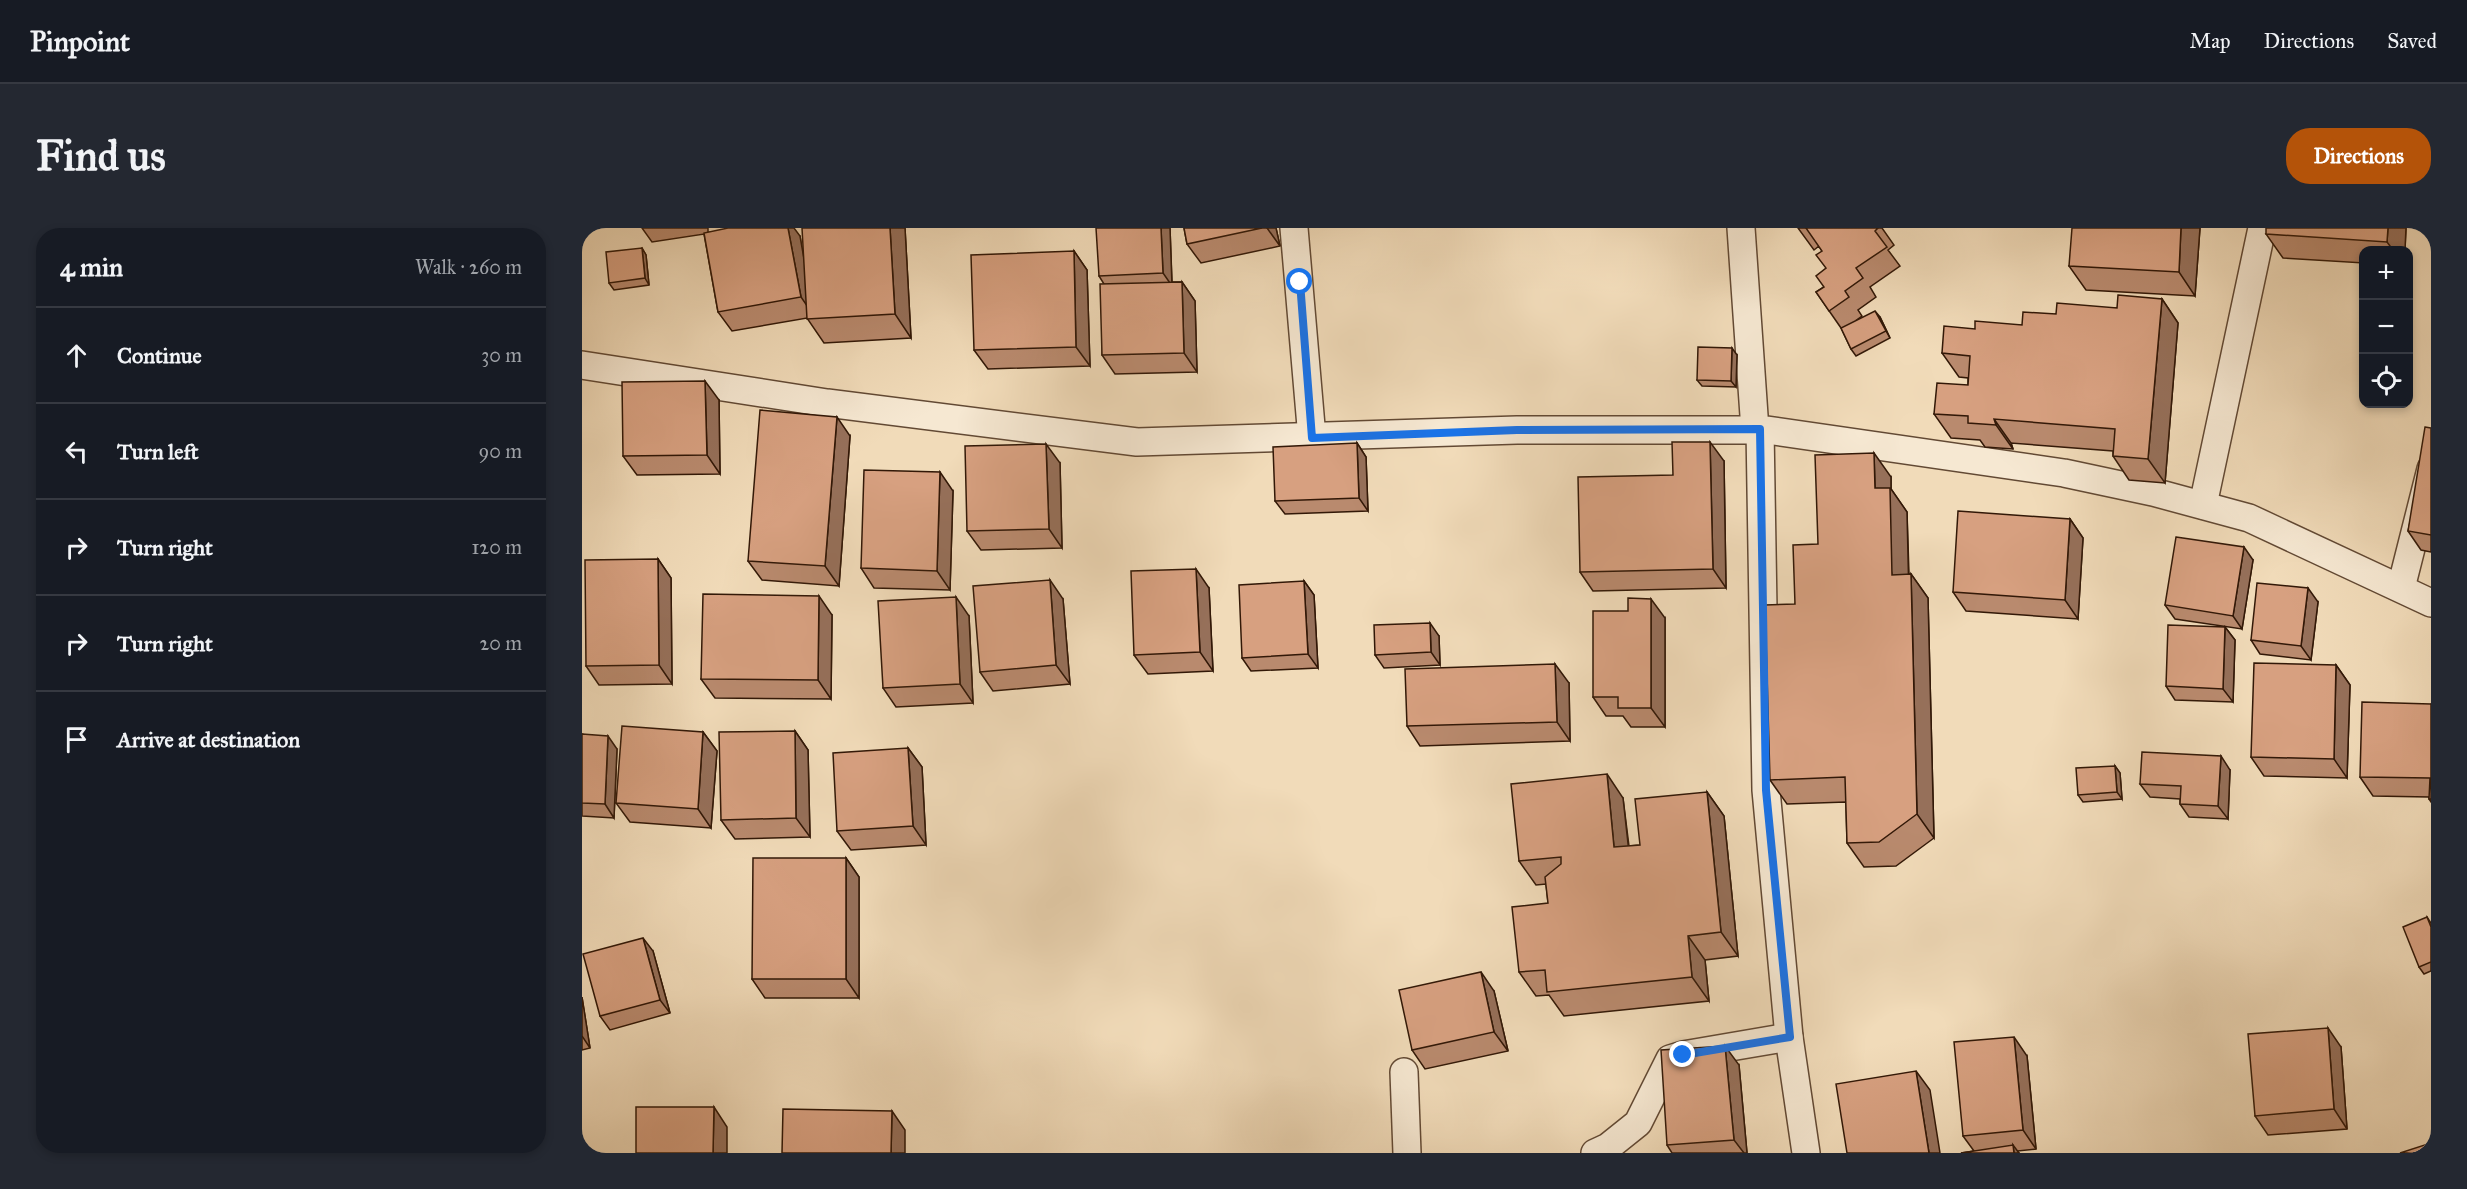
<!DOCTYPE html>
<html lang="en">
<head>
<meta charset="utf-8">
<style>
  body { margin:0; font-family:"IM FELL Great Primer",serif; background:#242831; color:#f1f3f6 }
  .controls { position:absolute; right:18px; top:18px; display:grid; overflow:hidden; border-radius:12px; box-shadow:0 3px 9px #0003 }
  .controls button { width:54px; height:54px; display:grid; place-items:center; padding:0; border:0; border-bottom:2px solid #363941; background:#171b24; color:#f1f3f6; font:30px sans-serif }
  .stop { position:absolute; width:18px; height:18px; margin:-14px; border:4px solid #1a73e8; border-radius:50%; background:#fff }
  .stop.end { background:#1a73e8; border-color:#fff; box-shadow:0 2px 6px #0008 }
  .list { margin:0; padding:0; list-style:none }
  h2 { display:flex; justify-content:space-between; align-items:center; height:78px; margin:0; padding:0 24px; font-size:26px }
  h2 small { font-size:20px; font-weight:400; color:#9ea1a6 }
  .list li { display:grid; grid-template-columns:39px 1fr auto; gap:18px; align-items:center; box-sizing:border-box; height:96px; padding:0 24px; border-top:2px solid #363941 }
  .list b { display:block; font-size:22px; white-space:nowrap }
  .list em { font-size:20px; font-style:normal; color:#9ea1a6 }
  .icon { flex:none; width:33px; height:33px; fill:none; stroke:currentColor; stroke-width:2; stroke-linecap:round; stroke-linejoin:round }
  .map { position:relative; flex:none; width:1849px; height:925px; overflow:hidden; border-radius:24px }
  header { display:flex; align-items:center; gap:36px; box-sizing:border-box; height:84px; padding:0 30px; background:#171b24; border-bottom:2px solid #363941 }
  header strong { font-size:28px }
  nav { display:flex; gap:33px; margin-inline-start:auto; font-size:21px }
  .intro { display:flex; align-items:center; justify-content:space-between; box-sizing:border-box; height:144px; padding:0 36px }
  h1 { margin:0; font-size:42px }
  .button { padding:15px 27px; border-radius:24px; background:#b45309; color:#fff; font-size:21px; font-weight:700 }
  main { display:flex; gap:36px; padding:0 36px }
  aside { flex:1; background:#171b24; border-radius:24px; box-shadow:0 3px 9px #0003 }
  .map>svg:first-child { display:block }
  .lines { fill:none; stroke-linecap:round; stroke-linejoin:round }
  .street-casing { stroke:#624934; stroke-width:30 }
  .street { stroke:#f6e8d2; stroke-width:27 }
  .wall { fill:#b98a6e; stroke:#321807; stroke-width:1.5 }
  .shaded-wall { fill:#96705a; stroke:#321807; stroke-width:1.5 }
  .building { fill:#d7a080; stroke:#321807; stroke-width:1.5 }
  .route { stroke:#1a73e8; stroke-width:8 }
</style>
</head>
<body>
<header>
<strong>Pinpoint</strong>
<nav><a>Map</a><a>Directions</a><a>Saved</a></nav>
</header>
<div class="intro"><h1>Find us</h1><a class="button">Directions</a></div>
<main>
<aside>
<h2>4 min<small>Walk · 260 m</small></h2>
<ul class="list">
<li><svg class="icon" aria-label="ahead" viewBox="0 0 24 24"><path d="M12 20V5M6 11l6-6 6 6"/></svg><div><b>Continue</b></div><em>30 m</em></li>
<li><svg class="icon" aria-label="left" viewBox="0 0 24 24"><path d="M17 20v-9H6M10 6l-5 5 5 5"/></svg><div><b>Turn left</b></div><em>90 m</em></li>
<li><svg class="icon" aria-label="right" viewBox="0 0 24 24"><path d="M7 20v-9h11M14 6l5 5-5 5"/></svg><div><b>Turn right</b></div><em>120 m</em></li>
<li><svg class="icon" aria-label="right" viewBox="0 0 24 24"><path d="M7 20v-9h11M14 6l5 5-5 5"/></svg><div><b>Turn right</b></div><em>20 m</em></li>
<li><svg class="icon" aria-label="arrive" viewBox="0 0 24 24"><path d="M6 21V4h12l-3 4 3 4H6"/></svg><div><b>Arrive at destination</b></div></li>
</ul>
</aside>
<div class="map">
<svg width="1849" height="925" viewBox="0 0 1849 925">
  <rect width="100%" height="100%" fill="#f1dbb9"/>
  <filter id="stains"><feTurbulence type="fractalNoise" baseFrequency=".00333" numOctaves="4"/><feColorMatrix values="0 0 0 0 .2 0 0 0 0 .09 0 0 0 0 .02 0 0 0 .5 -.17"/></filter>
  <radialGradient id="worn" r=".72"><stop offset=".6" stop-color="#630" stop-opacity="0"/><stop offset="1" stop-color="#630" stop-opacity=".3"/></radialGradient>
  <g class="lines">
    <defs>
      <g id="street">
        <polyline points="712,0 730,210"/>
        <polyline points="1159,0 1173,202 1178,201 1482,245 1571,264 1667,290 1849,375"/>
        <polyline points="0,137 245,175 555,214 935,202 1173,202"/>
        <polyline points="1178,201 1184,562 1207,809 1224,925"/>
        <polyline points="1621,277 1680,0"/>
        <polyline points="1819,360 1849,241"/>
        <polyline points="822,844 825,925"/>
        <polyline points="1013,925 1026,919 1056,895 1088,831 1101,827 1207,809"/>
      </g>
    </defs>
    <!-- street casing -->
    <use href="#street" class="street-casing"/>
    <!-- street -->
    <use href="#street" class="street"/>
  </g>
  <!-- wall -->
  <g class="wall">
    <polygon points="60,0 126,0 126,4 218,8 222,33 323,0 329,110 242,115 225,90 150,103 136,84 122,6 70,14"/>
    <polygon points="588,0 590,54 600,54 613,73 615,144 533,146 520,127 522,56 517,48"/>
    <polygon points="602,0 694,0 698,18 619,35 605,16"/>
    <polygon points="1216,0 1300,0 1312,17 1306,22 1318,38 1288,59 1294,69 1276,82 1280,88 1276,91 1298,89 1308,110 1274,128 1269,121 1259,100 1234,64 1242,59 1244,40 1240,23 1237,18 1232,22"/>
    <polygon points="1618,0 1613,68 1504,62 1487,38"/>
    <polygon points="1824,0 1823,22 1782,22 1782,35 1701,30 1684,6"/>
    <polygon points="60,20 64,27 67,57 32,62 27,55"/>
    <polygon points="492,23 505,42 508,138 406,141 392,122"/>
    <polygon points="1580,71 1596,95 1583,255 1547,252 1531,228 1531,223 1429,215 1431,221 1403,219 1398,212 1369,210 1352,186 1386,157 1386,150 1377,149 1360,125 1393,101 1440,97 1474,86 1535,80"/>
    <polygon points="1155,127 1154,159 1120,158 1115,152"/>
    <polygon points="137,172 138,246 55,247 41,228"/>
    <polygon points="1849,200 1849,324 1839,322 1826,303"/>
    <polygon points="268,208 257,358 180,352 166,333"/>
    <polygon points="775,215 784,229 786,283 703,286 693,273"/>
    <polygon points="1142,233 1144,360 1011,363 998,344 1091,247"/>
    <polygon points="478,235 480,320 399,322 385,303"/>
    <polygon points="1309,249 1309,261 1325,284 1327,346 1329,346 1346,370 1352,610 1314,638 1282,639 1265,615 1264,574 1205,576 1188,552 1213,376 1236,316"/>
    <polygon points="371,263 368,362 292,360 279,340"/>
    <polygon points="1488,291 1501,310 1496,391 1384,383 1371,364"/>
    <polygon points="76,331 89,350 90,456 17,457 4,438"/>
    <polygon points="1671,332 1660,401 1593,391 1583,377"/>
    <polygon points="722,353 732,367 736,440 669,443 660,430"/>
    <polygon points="627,360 631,443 566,446 552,427"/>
    <polygon points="481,371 488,456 411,463 398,444"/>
    <polygon points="1736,374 1729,432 1678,426 1669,412"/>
    <polygon points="250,387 249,471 133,470 119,451"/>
    <polygon points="387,388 391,475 314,479 301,460"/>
    <polygon points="1083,390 1083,499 1049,499 1041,488 1024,488 1011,469"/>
    <polygon points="1643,399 1653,412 1651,474 1593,472 1584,458"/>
    <polygon points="857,408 858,437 802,440 793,427"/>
    <polygon points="1754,437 1768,457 1765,550 1682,548 1669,529"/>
    <polygon points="987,455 988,513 838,518 825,498"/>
    <polygon points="1849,476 1849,574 1847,571 1847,569 1791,568 1778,549"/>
    <polygon points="213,503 226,522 228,609 153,611 139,592"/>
    <polygon points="121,504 135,523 129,600 48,594 34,575"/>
    <polygon points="0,506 35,521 32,590 0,588"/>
    <polygon points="326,520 340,539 344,617 269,622 255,603"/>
    <polygon points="1533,538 1538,545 1540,571 1501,574 1496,567"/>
    <polygon points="1648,542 1646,591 1607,589 1598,576 1598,571 1568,569 1558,556"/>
    <polygon points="1125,564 1142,588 1156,728 1123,732 1127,773 982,788 967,767 954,768 937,744 966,675 964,656 954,657 937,633 1041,570 1047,618 1058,617"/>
    <polygon points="264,630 277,649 277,770 183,770 170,751"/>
    <polygon points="1845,689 1849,695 1849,743 1842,746 1837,739"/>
    <polygon points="71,723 88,785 28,802 18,788"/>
    <polygon points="912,763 926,823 843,841 830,822"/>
    <polygon points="0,769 8,820 0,822"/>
    <polygon points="1759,819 1765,901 1686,907 1673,888"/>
    <polygon points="1445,828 1454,921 1435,923 1437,925 1379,925 1392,923 1381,908"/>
    <polygon points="1157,837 1165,925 1090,925 1085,917"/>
  </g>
  <!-- shaded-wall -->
  <g class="shaded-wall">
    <polygon points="206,0 212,0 218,8 232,88 219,69"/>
    <polygon points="308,0 323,0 329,110 313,86"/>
    <polygon points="579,0 588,0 590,58 581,45"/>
    <polygon points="685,0 694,0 698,18"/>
    <polygon points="1599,0 1618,0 1613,68 1597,44"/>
    <polygon points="1806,0 1824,0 1823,22 1811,22 1805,14"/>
    <polygon points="60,20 64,27 67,57 63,50"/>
    <polygon points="492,23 505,42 508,138 494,119"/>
    <polygon points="600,54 613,73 615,144 602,125"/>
    <polygon points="1580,71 1596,95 1583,255 1566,231"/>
    <polygon points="1293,83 1298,89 1308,110 1304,103"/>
    <polygon points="1150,120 1155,127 1154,159 1149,153"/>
    <polygon points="123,153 137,172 138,246 125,227"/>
    <polygon points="255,189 268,208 257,358 243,338"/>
    <polygon points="1412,191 1429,215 1431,221 1414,197"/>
    <polygon points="1128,214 1142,233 1144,360 1131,341"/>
    <polygon points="775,215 784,229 786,283 777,270"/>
    <polygon points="464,216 478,235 480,320 467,301"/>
    <polygon points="1292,225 1309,249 1309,261 1325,284 1327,371 1310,347 1293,260"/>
    <polygon points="358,244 371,263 368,362 355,343"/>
    <polygon points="1488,291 1501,310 1496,391 1483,372"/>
    <polygon points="1662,319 1671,332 1660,401 1651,388"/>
    <polygon points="76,331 89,350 90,456 77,437"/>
    <polygon points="614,341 627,360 631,443 618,424"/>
    <polygon points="1329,346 1346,370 1352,610 1335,586"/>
    <polygon points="468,352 481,371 488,456 474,437"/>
    <polygon points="722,353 732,367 736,440 726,426"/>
    <polygon points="1726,360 1736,374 1729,432 1719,418"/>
    <polygon points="237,368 250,387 249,471 236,452"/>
    <polygon points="374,369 387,388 391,475 378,456"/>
    <polygon points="1069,371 1083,390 1083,499 1069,480"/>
    <polygon points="848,395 857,408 858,437 849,424"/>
    <polygon points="1643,399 1653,412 1651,474 1641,461"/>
    <polygon points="973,436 987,455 988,513 975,494"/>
    <polygon points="1754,437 1768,457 1765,550 1752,531"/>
    <polygon points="213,503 226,522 228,609 214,590"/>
    <polygon points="121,504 135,523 129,600 116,581"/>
    <polygon points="26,508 35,521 32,590 23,576"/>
    <polygon points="326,520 340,539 344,617 331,598"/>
    <polygon points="1639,528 1648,542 1646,591 1636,578"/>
    <polygon points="1533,538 1538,545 1540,571 1535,564"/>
    <polygon points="1025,546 1041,570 1049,643 1032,619"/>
    <polygon points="1125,564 1142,588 1156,728 1139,704"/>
    <polygon points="264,630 277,649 277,770 264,751"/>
    <polygon points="1106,708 1123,732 1127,773 1110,749"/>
    <polygon points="61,710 71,723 88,785 78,772"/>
    <polygon points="899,744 912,763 926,823 912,804"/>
    <polygon points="0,769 8,820 0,808"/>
    <polygon points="1746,800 1759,819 1765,901 1752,881"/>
    <polygon points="1432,809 1445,828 1454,921 1441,902"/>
    <polygon points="1143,818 1157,837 1165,925 1162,925 1152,912"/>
    <polygon points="1334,843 1348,862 1358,925 1347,925"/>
    <polygon points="132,879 145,899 145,925 131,925"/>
    <polygon points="310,883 323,902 323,925 309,925"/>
    <polygon points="1431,917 1437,925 1432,925"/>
  </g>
  <!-- building -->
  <g class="building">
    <polygon points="146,0 206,0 219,69 136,84 122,5"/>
    <polygon points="220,0 308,0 313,86 225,91"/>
    <polygon points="514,0 579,0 581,45 517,48"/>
    <polygon points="602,0 680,0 605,16"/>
    <polygon points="1224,0 1296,0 1293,3 1305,19 1274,40 1281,50 1263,63 1267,69 1247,83 1234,64 1242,59 1234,48 1244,40 1234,27 1240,23"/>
    <polygon points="1490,0 1599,0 1597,44 1487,38"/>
    <polygon points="1684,0 1806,0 1805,14 1684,6"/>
    <polygon points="60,20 63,50 27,55 24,24"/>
    <polygon points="492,23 494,119 392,122 389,27"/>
    <polygon points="600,54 602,125 520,127 518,56"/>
    <polygon points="1536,67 1580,71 1566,231 1531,228 1533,201 1412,191 1414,197 1386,195 1386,188 1352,186 1355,155 1386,157 1388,128 1360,125 1362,98 1393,101 1393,93 1440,97 1441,84 1474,86 1475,75 1535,80"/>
    <polygon points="1293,83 1304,103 1269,121 1259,100"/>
    <polygon points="1116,119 1150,120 1149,153 1115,152"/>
    <polygon points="123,153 125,227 41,228 40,154"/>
    <polygon points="178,182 255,189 243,338 166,333"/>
    <polygon points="1843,199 1849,200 1849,307 1826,303"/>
    <polygon points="1090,214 1128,214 1131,341 998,344 996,249 1091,247"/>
    <polygon points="775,215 777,270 693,273 691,219"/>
    <polygon points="464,216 467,301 385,303 383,218"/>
    <polygon points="1292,225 1293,260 1308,260 1310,347 1329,346 1335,586 1297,614 1265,615 1263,549 1188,552 1183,377 1213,376 1211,317 1236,316 1233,227"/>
    <polygon points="282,242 358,244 355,343 279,340"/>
    <polygon points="1376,283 1488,291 1483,372 1371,364"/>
    <polygon points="1594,309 1662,319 1651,388 1583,377"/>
    <polygon points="76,331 77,437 4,438 3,332"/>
    <polygon points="614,341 618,424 552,427 549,343"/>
    <polygon points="468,352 474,437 398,444 391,358"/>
    <polygon points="722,353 726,426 660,430 657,357"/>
    <polygon points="1675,355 1726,360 1719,418 1669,412"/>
    <polygon points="121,366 237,368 236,452 119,451"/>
    <polygon points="374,369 378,456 301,460 296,373"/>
    <polygon points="1046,370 1069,371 1069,480 1036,480 1036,469 1011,469 1011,383 1046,383"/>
    <polygon points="848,395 849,424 793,427 792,397"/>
    <polygon points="1586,397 1643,399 1641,461 1584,458"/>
    <polygon points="1672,435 1754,437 1752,531 1669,529"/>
    <polygon points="973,436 975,494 825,498 823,441"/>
    <polygon points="1780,474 1849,476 1849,571 1847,571 1848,550 1778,549"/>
    <polygon points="40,498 121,504 116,581 34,575"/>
    <polygon points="213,503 214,590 139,592 137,504"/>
    <polygon points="0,506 26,508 23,576 0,575"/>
    <polygon points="326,520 331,598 255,603 251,525"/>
    <polygon points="1560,524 1639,528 1636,578 1598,576 1599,558 1558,556"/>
    <polygon points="1533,538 1535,564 1496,567 1494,540"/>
    <polygon points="1025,546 1032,619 1058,617 1053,571 1125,564 1139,704 1106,708 1110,749 965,764 963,742 937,744 930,679 966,675 963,649 979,636 979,629 937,633 929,556"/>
    <polygon points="171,630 264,630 264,751 170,751"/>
    <polygon points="1845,689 1849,699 1849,734 1837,739 1821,699"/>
    <polygon points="61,710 78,772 18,788 1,726"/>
    <polygon points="899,744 912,804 830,822 817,762"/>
    <polygon points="1746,800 1752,881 1673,888 1666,806"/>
    <polygon points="1432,809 1441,902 1381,908 1372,814"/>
    <polygon points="1143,818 1152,912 1085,917 1079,822"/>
    <polygon points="1334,843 1347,925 1265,925 1254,856"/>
    <polygon points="54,879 132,879 131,925 54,925"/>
    <polygon points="201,881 310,883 309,925 200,925"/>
    <polygon points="1849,915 1849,925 1818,925"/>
    <polygon points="1431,917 1432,925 1379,925"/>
  </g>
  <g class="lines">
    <!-- route -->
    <polyline class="route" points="718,54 730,210 935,202 1178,201 1184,562 1208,809 1101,827"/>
  </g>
  <rect width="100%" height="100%" filter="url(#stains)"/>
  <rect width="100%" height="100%" fill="url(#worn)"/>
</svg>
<div class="controls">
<button>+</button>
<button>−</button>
<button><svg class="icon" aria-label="locate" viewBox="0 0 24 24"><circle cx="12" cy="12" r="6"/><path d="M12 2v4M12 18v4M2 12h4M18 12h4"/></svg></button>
</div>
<div class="stop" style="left:718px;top:54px"></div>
<div class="stop end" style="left:1101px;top:827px"></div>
</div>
</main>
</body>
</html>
